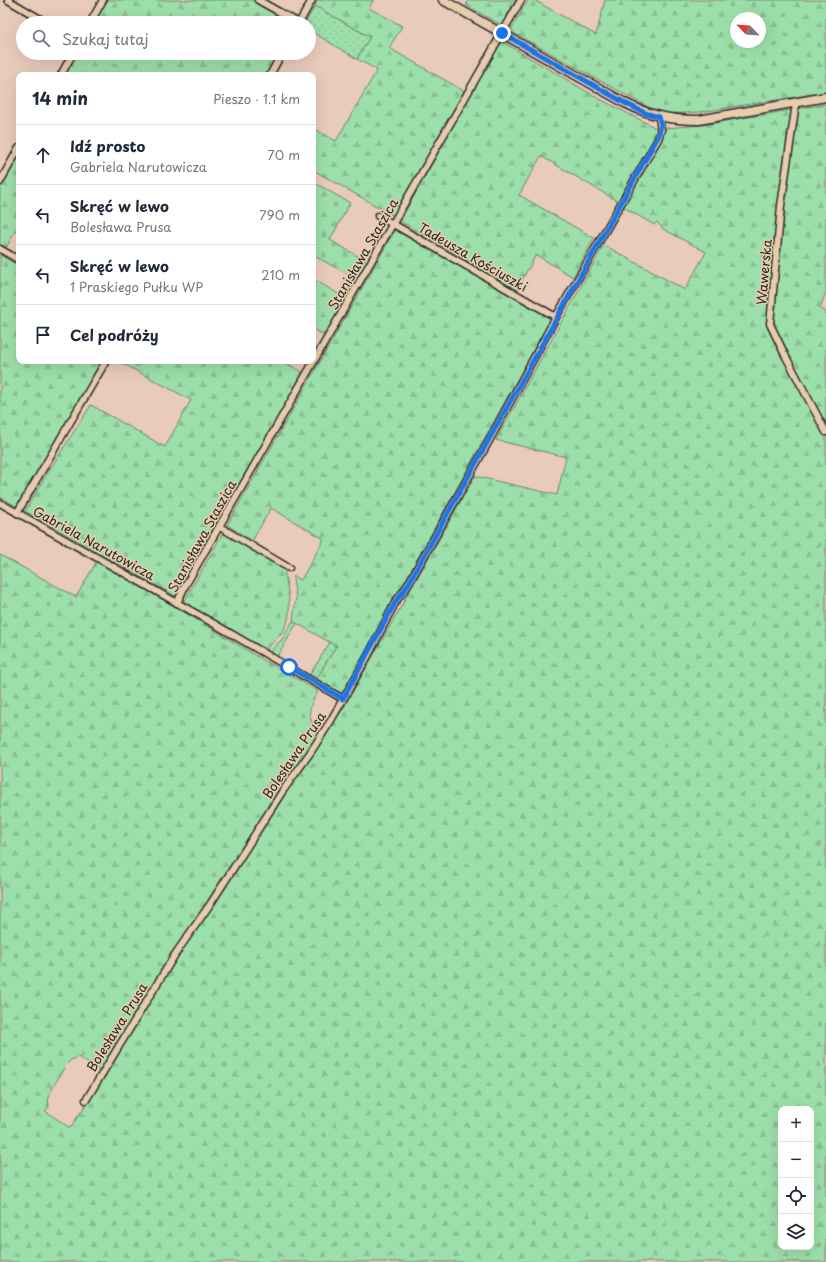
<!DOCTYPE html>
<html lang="pl">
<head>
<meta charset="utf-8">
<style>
  body { margin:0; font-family:"Playpen Sans",sans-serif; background:#f6f6f7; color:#1f2937 }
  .controls { position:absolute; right:12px; bottom:12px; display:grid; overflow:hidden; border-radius:8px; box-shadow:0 4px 16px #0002 }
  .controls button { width:36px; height:36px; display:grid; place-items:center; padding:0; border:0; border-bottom:1px solid #e0e1e3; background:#fff; color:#1f2937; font:20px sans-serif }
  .compass { position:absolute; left:730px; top:12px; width:36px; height:36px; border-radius:50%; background:#fff; box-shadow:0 4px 16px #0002; rotate:295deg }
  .stop { position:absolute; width:12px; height:12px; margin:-9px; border:3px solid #1a73e8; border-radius:50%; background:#fff }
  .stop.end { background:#1a73e8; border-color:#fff; box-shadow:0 1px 4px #0008 }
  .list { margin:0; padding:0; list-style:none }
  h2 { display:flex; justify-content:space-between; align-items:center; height:52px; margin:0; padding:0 16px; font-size:17px }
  h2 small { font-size:13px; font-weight:400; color:#747a83 }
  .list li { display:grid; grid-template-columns:26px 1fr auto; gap:12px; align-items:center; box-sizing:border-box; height:60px; padding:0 16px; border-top:1px solid #e0e1e3 }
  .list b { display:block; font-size:15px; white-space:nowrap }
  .list p { margin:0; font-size:13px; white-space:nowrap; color:#747a83 }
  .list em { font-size:13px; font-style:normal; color:#747a83 }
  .icon { flex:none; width:22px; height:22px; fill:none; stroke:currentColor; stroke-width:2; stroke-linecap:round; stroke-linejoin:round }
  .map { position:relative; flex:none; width:826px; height:1262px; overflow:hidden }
  .search { position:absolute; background:#fff; box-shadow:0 4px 16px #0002; left:16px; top:16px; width:300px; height:44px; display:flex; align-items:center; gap:10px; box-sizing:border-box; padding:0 14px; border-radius:22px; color:#747a83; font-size:15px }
  .panel { position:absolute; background:#fff; box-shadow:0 4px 16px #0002; left:16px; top:72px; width:300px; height:292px; border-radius:8px }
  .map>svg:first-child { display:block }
  .grass { fill:url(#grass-dots); stroke:#64856a }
  .forest { fill:url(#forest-firs); stroke:#64856a; fill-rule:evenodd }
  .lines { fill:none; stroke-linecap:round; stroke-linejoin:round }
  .street-casing { stroke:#2b2b2b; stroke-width:9 }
  .secondary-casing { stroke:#2b2b2b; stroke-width:11 }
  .street { stroke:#e7ccae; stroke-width:6 }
  .secondary { stroke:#e7ccae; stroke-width:8 }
  .route { stroke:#1a73e8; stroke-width:5 }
  .labels { text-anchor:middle; stroke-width:3; stroke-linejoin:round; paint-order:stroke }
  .street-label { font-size:13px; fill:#2b2b2b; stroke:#e7ccae }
</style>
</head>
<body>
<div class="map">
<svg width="826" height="1262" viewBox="0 0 826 1262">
  <defs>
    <pattern id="grass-dots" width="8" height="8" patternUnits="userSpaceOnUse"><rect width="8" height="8" fill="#9ddfaa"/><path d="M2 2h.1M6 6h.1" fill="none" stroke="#87c092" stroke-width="1.8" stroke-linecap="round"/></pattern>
    <pattern id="forest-firs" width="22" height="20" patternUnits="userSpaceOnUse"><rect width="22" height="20" fill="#9ddfaa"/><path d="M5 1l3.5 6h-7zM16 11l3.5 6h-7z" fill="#87c092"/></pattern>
  </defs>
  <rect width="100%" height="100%" fill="#e9cbbb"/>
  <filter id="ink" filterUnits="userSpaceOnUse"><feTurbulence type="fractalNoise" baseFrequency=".025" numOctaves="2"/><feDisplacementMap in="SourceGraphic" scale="8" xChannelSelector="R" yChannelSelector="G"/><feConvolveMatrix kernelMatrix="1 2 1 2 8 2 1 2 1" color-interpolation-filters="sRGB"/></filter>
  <g filter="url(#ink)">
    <!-- grass -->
    <g class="grass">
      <polygon points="315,6 370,37 357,59 309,30 309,23 305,23"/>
      <polygon points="293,621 297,623 277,657 268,653 283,638"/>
      <polygon points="330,642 336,646 316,680 309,676"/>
    </g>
    <!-- forest -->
    <g class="forest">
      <polygon points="107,0 252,0 292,23 94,23"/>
      <polygon points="318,0 373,0 369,8 402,26 389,48 464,91 394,216 313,170 313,128 336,141 377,70 357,59 370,37 315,6"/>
      <polygon points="469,0 516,0 501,25 466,5"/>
      <path d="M528 0H534L596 35 605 0H826V92L701 112 665 114 648 107 510 31ZM736 18H760V42H736Z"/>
      <polygon points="501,41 598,98 656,128 656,135 619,202 541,156 519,195 594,238 573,277 536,255 515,292 477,270 478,267 400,221"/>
      <polygon points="77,53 279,53 266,75 64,75"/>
      <path d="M826 104V292L820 308 826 312V1262H0V555L76 597 97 561 179 609 260 658 318 691C307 711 307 714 318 734L180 943 100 1071 78 1057 71 1060 65 1066 52 1089 48 1097 49 1107 45 1111 70 1128 106 1075 103 1073 285 790 343 709 475 476 557 495 566 457 496 440 604 245 685 290 706 252 663 229 657 222 654 225 622 206 665 128 703 125ZM781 1109H811V1247H781Z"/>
      <polygon points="19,155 19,224 6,248 0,245 0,189"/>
      <polygon points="313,182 350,203 330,240 368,262 358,280 313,255"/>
      <polygon points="395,230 551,319 342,694 316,680 336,646 293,621 296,598 293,579 294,576 301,580 324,539 271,508 252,541 227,525"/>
      <polygon points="0,255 19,266 19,361 102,361 18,507 0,497"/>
      <polygon points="313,279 347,299 326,336 313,329"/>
      <polygon points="118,361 283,361 304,373 177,597 25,511 45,477 91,405 165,447 191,400"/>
      <path d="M223 533 284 569C287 587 293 609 286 626 282 634 272 643 266 650L183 603Z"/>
    </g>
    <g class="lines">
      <defs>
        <g id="street">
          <polyline points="8,0 47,23"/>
          <polyline points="258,0 299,23"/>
          <polyline points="90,23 103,0"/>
          <polyline points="299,23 312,0"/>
          <polyline points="61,75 73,53"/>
          <polyline points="270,75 282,53"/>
          <polyline points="796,103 781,206 770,324 785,355 826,432"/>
          <polyline points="0,182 19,148"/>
          <polyline points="378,216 393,224 556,317"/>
          <polyline points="0,249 19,260"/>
          <polyline points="0,503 211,622 343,699"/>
          <polyline points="17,513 106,361"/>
          <polyline points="220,527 289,568"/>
          <polyline points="177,603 185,586 521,0"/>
          <polyline points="86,1100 176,953 211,903 282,792 310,753 330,722 369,654 396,601 406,588 489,441 556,317 658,139 661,130 659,117"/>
        </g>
        <path id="secondary" d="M443 0 625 103C651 116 670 120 699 120L826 97"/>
      </defs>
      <!-- street casing -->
      <use href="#street" class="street-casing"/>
      <!-- secondary casing -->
      <use href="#secondary" class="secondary-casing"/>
      <!-- street -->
      <use href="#street" class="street"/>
      <!-- secondary -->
      <use href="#secondary" class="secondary"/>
    </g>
  </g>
  <g class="lines" filter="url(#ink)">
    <!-- route -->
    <polyline class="route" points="289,667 343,699 396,601 406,588 659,135 661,125 659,117 645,113 625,103 502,33"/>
  </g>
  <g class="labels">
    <!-- street labels -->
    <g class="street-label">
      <text transform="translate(363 254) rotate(-60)" y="5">Stanisława Staszica</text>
      <text transform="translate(473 257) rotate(30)" y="5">Tadeusza Kościuszki</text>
      <text transform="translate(764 272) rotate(-85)" y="5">Wawerska</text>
      <text transform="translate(202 536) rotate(-61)" y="5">Stanisława Staszica</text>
      <text transform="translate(94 543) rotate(29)" y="5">Gabriela Narutowicza</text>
      <text transform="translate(294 755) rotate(-56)" y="5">Bolesława Prusa</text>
      <text transform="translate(117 1027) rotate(-58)" y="5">Bolesława Prusa</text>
    </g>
  </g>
</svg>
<div class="controls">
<button>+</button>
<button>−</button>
<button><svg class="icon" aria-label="locate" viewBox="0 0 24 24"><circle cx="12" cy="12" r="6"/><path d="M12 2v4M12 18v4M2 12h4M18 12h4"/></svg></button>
<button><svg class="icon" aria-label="layers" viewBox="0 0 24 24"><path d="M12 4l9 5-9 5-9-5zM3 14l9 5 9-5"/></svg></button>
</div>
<svg class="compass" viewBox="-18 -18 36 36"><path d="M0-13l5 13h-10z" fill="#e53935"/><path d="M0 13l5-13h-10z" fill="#747a83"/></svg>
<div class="stop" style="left:289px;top:667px"></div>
<div class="stop end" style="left:502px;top:33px"></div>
<div class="search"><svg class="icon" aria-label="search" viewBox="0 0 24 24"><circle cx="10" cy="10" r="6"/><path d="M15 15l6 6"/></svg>Szukaj tutaj</div>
<section class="panel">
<h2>14 min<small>Pieszo · 1.1 km</small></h2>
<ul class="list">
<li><svg class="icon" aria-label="ahead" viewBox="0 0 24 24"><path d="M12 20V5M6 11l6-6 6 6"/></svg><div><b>Idź prosto</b><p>Gabriela Narutowicza</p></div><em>70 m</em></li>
<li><svg class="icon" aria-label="left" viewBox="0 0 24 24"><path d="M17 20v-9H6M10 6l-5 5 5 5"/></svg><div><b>Skręć w lewo</b><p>Bolesława Prusa</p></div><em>790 m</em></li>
<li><svg class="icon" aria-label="left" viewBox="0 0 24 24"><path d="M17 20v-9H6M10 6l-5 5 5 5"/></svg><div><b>Skręć w lewo</b><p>1 Praskiego Pułku WP</p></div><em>210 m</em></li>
<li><svg class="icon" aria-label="arrive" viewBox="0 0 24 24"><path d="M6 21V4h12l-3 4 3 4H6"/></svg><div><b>Cel podróży</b></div></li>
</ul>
</section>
</div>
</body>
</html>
